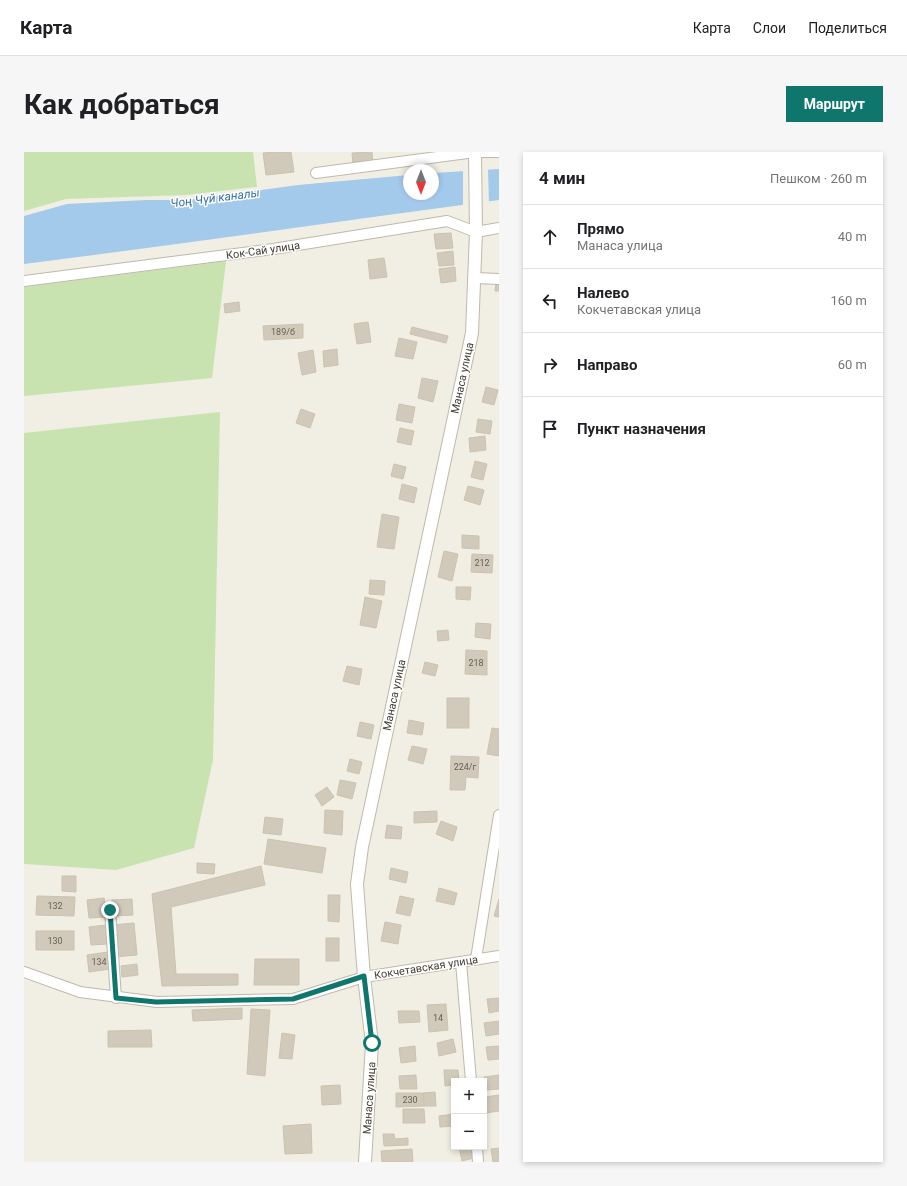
<!DOCTYPE html>
<html lang="ru">
<head>
<meta charset="utf-8">
<style>
  body { margin:0; font-family:Roboto,sans-serif; background:#f6f6f6; color:#202124 }
  .controls { position:absolute; right:12px; bottom:12px; display:grid; overflow:hidden; border-radius:0px; box-shadow:0 2px 6px #0003 }
  .controls button { width:36px; height:36px; display:grid; place-items:center; padding:0; border:0; border-bottom:1px solid #e0e0e0; background:#fff; color:#202124; font:20px sans-serif }
  .compass { position:absolute; left:379px; top:12px; width:36px; height:36px; border-radius:50%; background:#fff; box-shadow:0 2px 6px #0003; rotate:180deg }
  .stop { position:absolute; width:12px; height:12px; margin:-9px; border:3px solid #0f766e; border-radius:50%; background:#fff }
  .stop.end { background:#0f766e; border-color:#fff; box-shadow:0 1px 4px #0008 }
  .list { margin:0; padding:0; list-style:none }
  h2 { display:flex; justify-content:space-between; align-items:center; height:52px; margin:0; padding:0 16px; font-size:17px }
  h2 small { font-size:13px; font-weight:400; color:#757577 }
  .list li { display:grid; grid-template-columns:26px 1fr auto; gap:12px; align-items:center; box-sizing:border-box; height:64px; padding:0 16px; border-top:1px solid #e0e0e0 }
  .list b { display:block; font-size:15px; white-space:nowrap }
  .list p { margin:0; font-size:13px; white-space:nowrap; color:#757577 }
  .list em { font-size:13px; font-style:normal; color:#757577 }
  .icon { flex:none; width:22px; height:22px; fill:none; stroke:currentColor; stroke-width:2; stroke-linecap:round; stroke-linejoin:round }
  .map { position:relative; flex:none; width:475px; height:1010px; overflow:hidden; border-radius:0px }
  header { display:flex; align-items:center; gap:24px; box-sizing:border-box; height:56px; padding:0 20px; background:#fff; border-bottom:1px solid #e0e0e0 }
  header strong { font-size:19px }
  nav { display:flex; gap:22px; margin-inline-start:auto; font-size:14px }
  .intro { display:flex; align-items:center; justify-content:space-between; box-sizing:border-box; height:96px; padding:0 24px }
  h1 { margin:0; font-size:28px }
  .button { padding:10px 18px; border-radius:0px; background:#0f766e; color:#fff; font-size:14px; font-weight:700 }
  main { display:flex; gap:24px; padding:0 24px }
  aside { flex:1; background:#fff; border-radius:0px; box-shadow:0 2px 6px #0003 }
  .map>svg:first-child { display:block }
  .green { fill:#c8e3af }
  .water { fill:#a3c9eb }
  .pier { fill:#f1eee4 }
  .building { fill:#d1caba; stroke:#ccc2ae }
  .lines { fill:none; stroke-linecap:round; stroke-linejoin:round }
  .minor-casing { stroke:#beb9aa; stroke-width:12 }
  .tertiary-casing { stroke:#beb9aa; stroke-width:14 }
  .minor { stroke:#fff; stroke-width:10 }
  .tertiary { stroke:#fff; stroke-width:12 }
  .route { stroke:#0f766e; stroke-width:5 }
  .labels { text-anchor:middle; stroke-width:3; stroke-linejoin:round; paint-order:stroke }
  .number-label { font-size:9px; fill:#666156 }
  .street-label { font-size:11px; fill:#423e34; stroke:#fff }
  .water-label { font-size:12px; font-style:italic; fill:#356fa6; stroke:#fff }
</style>
</head>
<body>
<header>
<strong>Карта</strong>
<nav><a>Карта</a><a>Слои</a><a>Поделиться</a></nav>
</header>
<div class="intro"><h1>Как добраться</h1><a class="button">Маршрут</a></div>
<main>
<div class="map">
<svg width="475" height="1010" viewBox="0 0 475 1010">
  <rect width="100%" height="100%" fill="#f1eee4"/>
  <!-- green -->
  <g class="green">
    <polygon points="0,0 229,0 233,35 162,43 42,47 0,59"/>
    <polygon points="202,109 188,226 0,244 0,135"/>
    <polygon points="196,260 189,608 170,696 92,718 0,712 0,281"/>
  </g>
  <!-- water -->
  <path class="water" d="M475 17V48C317 69 158 92 0 112V64L43 52 122 48H163L274 33 385 23V42H409V21Z"/>
  <!-- pier -->
  <polygon class="pier" points="464,16 465,52 439,55 439,17"/>
  <!-- building -->
  <g class="building">
    <polygon points="251,0 267,0 270,20 242,23 239,1"/>
    <polygon points="348,0 349,12 329,13 328,1"/>
    <polygon points="427,81 429,96 412,97 410,82"/>
    <polygon points="429,99 430,113 415,114 413,101"/>
    <polygon points="360,106 363,125 346,127 344,108"/>
    <polygon points="431,115 432,129 417,131 415,117"/>
    <polygon points="472,130 475,130 475,139 471,139"/>
    <polygon points="215,150 216,159 201,161 200,152"/>
    <polygon points="344,170 347,190 333,192 330,172"/>
    <polygon points="279,172 279,186 240,188 239,174"/>
    <polygon points="388,175 424,184 422,191 386,182"/>
    <polygon points="375,186 393,190 389,207 371,204"/>
    <polygon points="313,197 314,213 300,215 299,199"/>
    <polygon points="289,198 292,220 278,223 274,201"/>
    <polygon points="398,226 414,229 409,250 394,246"/>
    <polygon points="462,235 474,238 470,253 458,250"/>
    <polygon points="375,252 391,255 388,271 372,268"/>
    <polygon points="277,257 291,262 286,276 272,271"/>
    <polygon points="454,267 468,269 466,282 452,280"/>
    <polygon points="376,276 390,279 387,293 373,290"/>
    <polygon points="461,284 462,298 446,300 445,286"/>
    <polygon points="451,309 463,312 459,328 447,325"/>
    <polygon points="370,312 382,315 379,327 367,324"/>
    <polygon points="378,332 393,336 390,351 375,347"/>
    <polygon points="444,334 460,338 456,353 440,348"/>
    <polygon points="358,362 375,365 370,397 353,395"/>
    <polygon points="438,383 455,384 455,397 438,396"/>
    <polygon points="420,399 434,402 428,429 414,425"/>
    <polygon points="448,402 469,403 468,421 447,420"/>
    <polygon points="346,428 361,429 360,443 345,442"/>
    <polygon points="432,435 447,435 446,448 432,447"/>
    <polygon points="341,445 358,449 352,476 336,473"/>
    <polygon points="452,471 467,472 466,487 451,485"/>
    <polygon points="424,478 425,488 414,489 413,479"/>
    <polygon points="442,498 463,499 463,523 441,522"/>
    <polygon points="401,510 414,513 411,524 398,521"/>
    <polygon points="323,514 338,517 335,533 319,529"/>
    <rect x="423" y="546" width="22" height="30"/>
    <polygon points="385,568 400,571 398,583 383,581"/>
    <polygon points="336,570 350,573 347,587 333,584"/>
    <polygon points="468,576 475,577 475,604 463,602"/>
    <polygon points="388,594 403,597 399,612 384,608"/>
    <polygon points="427,604 455,605 454,626 442,625 441,638 426,638"/>
    <polygon points="326,607 338,610 335,622 323,619"/>
    <polygon points="316,628 332,631 328,647 313,643"/>
    <polygon points="303,635 310,645 298,654 291,643"/>
    <polygon points="301,658 319,659 318,683 300,681"/>
    <polygon points="413,659 413,670 390,671 390,660"/>
    <polygon points="241,665 259,667 257,683 239,681"/>
    <polygon points="417,669 433,675 429,689 412,682"/>
    <polygon points="363,673 378,675 377,687 361,686"/>
    <polygon points="244,687 302,696 298,721 240,712"/>
    <polygon points="173,711 191,712 190,722 173,721"/>
    <polygon points="237,714 241,733 147,755 152,822 214,822 214,833 138,834 128,742"/>
    <polygon points="367,716 384,720 382,731 365,727"/>
    <polygon points="38,724 52,724 52,740 38,739"/>
    <polygon points="415,736 433,741 430,753 412,749"/>
    <polygon points="304,743 316,743 315,770 304,769"/>
    <polygon points="13,744 51,745 50,764 12,763"/>
    <polygon points="376,744 390,747 386,764 372,761"/>
    <polygon points="80,746 83,765 65,766 63,748"/>
    <polygon points="108,747 109,763 89,764 88,748"/>
    <polygon points="475,747 475,765 470,764"/>
    <polygon points="361,770 377,773 374,792 357,789"/>
    <polygon points="110,771 113,803 91,805 88,773"/>
    <polygon points="82,773 84,792 67,793 65,775"/>
    <rect x="12" y="779" width="38" height="19"/>
    <rect x="302" y="786" width="13" height="23"/>
    <polygon points="84,800 86,817 65,820 63,803"/>
    <polygon points="231,807 275,807 275,833 230,833"/>
    <polygon points="113,812 114,823 98,825 97,814"/>
    <polygon points="475,846 475,859 465,861 463,847"/>
    <polygon points="422,852 424,878 405,880 403,853"/>
    <polygon points="218,856 218,867 169,869 168,858"/>
    <polygon points="227,857 246,858 241,924 223,922"/>
    <polygon points="374,859 395,859 396,870 375,871"/>
    <polygon points="475,869 475,882 462,884 460,871"/>
    <polygon points="127,878 128,895 84,895 84,879"/>
    <polygon points="258,881 271,883 268,907 255,906"/>
    <polygon points="429,887 432,900 415,904 413,891"/>
    <polygon points="391,894 392,909 377,911 375,896"/>
    <polygon points="475,894 475,907 464,908 462,895"/>
    <polygon points="420,918 434,918 435,929 430,929 430,933 421,934"/>
    <polygon points="392,923 393,937 376,937 375,924"/>
    <polygon points="475,923 475,937 462,938 460,925"/>
    <polygon points="316,933 317,952 298,953 297,934"/>
    <polygon points="411,940 412,954 400,954 399,941"/>
    <polygon points="372,941 399,941 400,954 372,955"/>
    <polygon points="475,943 475,959 462,961 460,945"/>
    <polygon points="430,945 430,957 428,957 428,946"/>
    <polygon points="379,957 400,957 401,971 379,971"/>
    <polygon points="430,962 430,974 416,975 415,964"/>
    <polygon points="287,972 288,1001 261,1002 259,974"/>
    <polygon points="359,982 370,982 371,987 384,986 384,993 360,994"/>
    <polygon points="435,995 447,995 450,1006 438,1009"/>
    <polygon points="475,996 475,1010 469,1010 467,997"/>
    <polygon points="388,997 389,1010 358,1010 357,999"/>
  </g>
  <g class="lines">
    <defs>
      <g id="minor">
        <polyline points="292,21 451,0 474,0"/>
        <polyline points="451,126 475,127"/>
        <polyline points="0,129 249,97 423,69 452,80 475,76"/>
        <polyline points="86,758 92,846"/>
        <polyline points="452,807 475,663"/>
        <polyline points="437,810 447,929"/>
        <polyline points="0,820 56,840 133,850 269,847 340,825 475,804"/>
        <polyline points="453,995 454,1010"/>
      </g>
      <polyline id="tertiary" points="341,1010 348,891 340,825 333,732 338,695 448,181 452,80 451,0"/>
    </defs>
    <!-- minor casing -->
    <use href="#minor" class="minor-casing"/>
    <!-- tertiary casing -->
    <use href="#tertiary" class="tertiary-casing"/>
    <!-- minor -->
    <use href="#minor" class="minor"/>
    <!-- tertiary -->
    <use href="#tertiary" class="tertiary"/>
  </g>
  <g class="lines">
    <!-- route -->
    <polyline class="route" points="86,758 92,846 132,850 269,847 340,824 348,891"/>
  </g>
  <g class="labels">
    <!-- number labels -->
    <g class="number-label">
      <text x="259" y="183">189/б</text>
      <text x="458" y="414">212</text>
      <text x="452" y="514">218</text>
      <text x="441" y="618">224/г</text>
      <text x="31" y="757">132</text>
      <text x="31" y="792">130</text>
      <text x="75" y="813">134</text>
      <text x="414" y="869">14</text>
      <text x="386" y="951">230</text>
    </g>
    <!-- street labels -->
    <g class="street-label">
      <text transform="translate(239 98) rotate(-8)" y="4">Кок-Сай улица</text>
      <text transform="translate(438 226) rotate(-78)" y="4">Манаса улица</text>
      <text transform="translate(370 543) rotate(-78)" y="4">Манаса улица</text>
      <text transform="translate(402 815) rotate(-9)" y="4">Кокчетавская улица</text>
      <text transform="translate(345 946) rotate(-86)" y="4">Манаса улица</text>
    </g>
    <!-- water labels -->
    <g class="water-label">
      <text transform="translate(191 46) rotate(-7)" y="4">Чоң Чүй каналы</text>
    </g>
  </g>
</svg>
<div class="controls">
<button>+</button>
<button>−</button>
</div>
<svg class="compass" viewBox="-18 -18 36 36"><path d="M0-13l5 13h-10z" fill="#e53935"/><path d="M0 13l5-13h-10z" fill="#757577"/></svg>
<div class="stop" style="left:348px;top:891px"></div>
<div class="stop end" style="left:86px;top:758px"></div>
</div>
<aside>
<h2>4 мин<small>Пешком · 260 m</small></h2>
<ul class="list">
<li><svg class="icon" aria-label="ahead" viewBox="0 0 24 24"><path d="M12 20V5M6 11l6-6 6 6"/></svg><div><b>Прямо</b><p>Манаса улица</p></div><em>40 m</em></li>
<li><svg class="icon" aria-label="left" viewBox="0 0 24 24"><path d="M17 20v-9H6M10 6l-5 5 5 5"/></svg><div><b>Налево</b><p>Кокчетавская улица</p></div><em>160 m</em></li>
<li><svg class="icon" aria-label="right" viewBox="0 0 24 24"><path d="M7 20v-9h11M14 6l5 5-5 5"/></svg><div><b>Направо</b></div><em>60 m</em></li>
<li><svg class="icon" aria-label="arrive" viewBox="0 0 24 24"><path d="M6 21V4h12l-3 4 3 4H6"/></svg><div><b>Пункт назначения</b></div></li>
</ul>
</aside>
</main>
</body>
</html>
